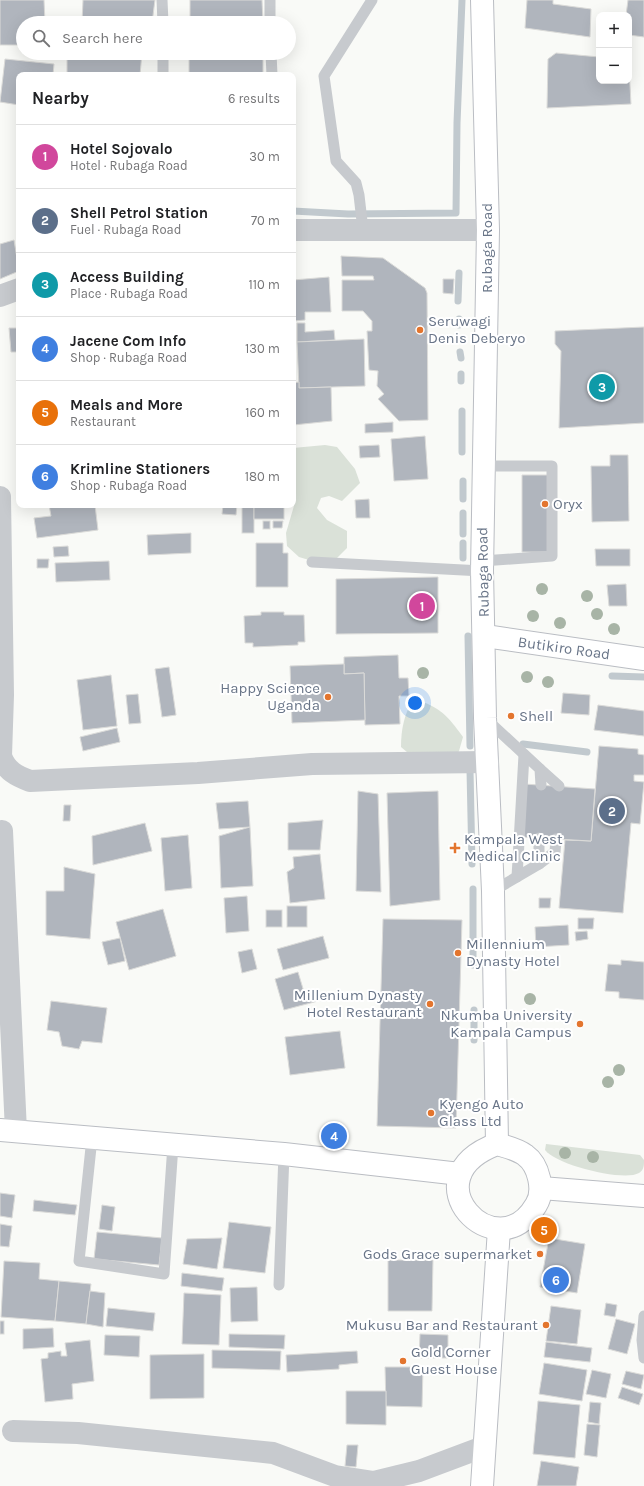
<!DOCTYPE html>
<html lang="en">
<head>
<meta charset="utf-8">
<style>
  body { margin:0; font-family:Karla,sans-serif; background:#f6f6f6; color:#202124 }
  .controls { position:absolute; right:12px; top:12px; display:grid; overflow:hidden; border-radius:8px; box-shadow:0 4px 16px #0002 }
  .controls button { width:36px; height:36px; display:grid; place-items:center; padding:0; border:0; border-bottom:1px solid #e0e0e0; background:#fff; color:#202124; font:20px sans-serif }
  .you { position:absolute; left:415px; top:703px; width:14px; height:14px; margin:-10px; border:3px solid #fff; border-radius:50%; background:#1a73e8; box-shadow:0 0 0 6px #1a73e833 }
  .badge { display:grid; place-items:center; width:26px; height:26px; border-radius:50%; background:#e3752e; color:#fff; font-size:13px; font-weight:700 }
  .pin { position:absolute; translate:-50% -50%; border:2px solid #fff; box-shadow:0 1px 4px #0006 }
  .list { margin:0; padding:0; list-style:none }
  h2 { display:flex; justify-content:space-between; align-items:center; height:52px; margin:0; padding:0 16px; font-size:17px }
  h2 small { font-size:13px; font-weight:400; color:#757577 }
  .list li { display:grid; grid-template-columns:26px 1fr auto; gap:12px; align-items:center; box-sizing:border-box; height:64px; padding:0 16px; border-top:1px solid #e0e0e0 }
  .list b { display:block; font-size:15px; white-space:nowrap }
  .list p { margin:0; font-size:13px; white-space:nowrap; color:#757577 }
  .list em { font-size:13px; font-style:normal; color:#757577 }
  .icon { flex:none; width:22px; height:22px; fill:none; stroke:currentColor; stroke-width:2; stroke-linecap:round; stroke-linejoin:round }
  .map { position:relative; flex:none; width:644px; height:1486px; overflow:hidden }
  .search { position:absolute; background:#fff; box-shadow:0 4px 16px #0002; left:16px; top:16px; width:280px; height:44px; display:flex; align-items:center; gap:10px; box-sizing:border-box; padding:0 14px; border-radius:22px; color:#757577; font-size:15px }
  .panel { position:absolute; background:#fff; box-shadow:0 4px 16px #0002; left:16px; top:72px; width:280px; height:436px; border-radius:8px }
  .map>svg:first-child { display:block }
  .green { fill:#dae1d8 }
  .lines { fill:none; stroke-linecap:round; stroke-linejoin:round }
  .stream { stroke:#c1c9ce; stroke-width:7 }
  .building { fill:#b0b5bd; stroke:#dbdbd9 }
  .secondary-casing { stroke:#babdc3; stroke-width:24 }
  .service { stroke:#c7cace; stroke-width:11 }
  .minor { stroke:#c7cace; stroke-width:22 }
  .secondary { stroke:#fff; stroke-width:22 }
  .tree { fill:#a8b4a6 }
  .poi-dot { fill:#e3752e; stroke:#fff; stroke-width:1.5 }
  .labels { text-anchor:middle; stroke-width:4; stroke-linejoin:round; paint-order:stroke }
  .street-label { font-size:15px; fill:#697588; stroke:#fff }
  .poi-label { font-size:15px; fill:#697588; stroke:#fff; text-anchor:start }
</style>
</head>
<body>
<div class="map">
<svg width="644" height="1486" viewBox="0 0 644 1486">
  <rect width="100%" height="100%" fill="#f9faf7"/>
  <!-- green -->
  <g class="green">
    <polygon points="325,445 337,447 355,469 360,483 342,501 329,496 321,498 317,508 327,520 347,531 347,548 329,566 299,557 287,546 286,533 296,499 293,491 293,448"/>
    <path d="M414 699C440 707 447 715 463 737L459 751 446 772 432 773 401 747C401 730 404 713 414 699Z"/>
    <path d="M546 1144 640 1155 644 1160C644 1165 644 1170 639 1173 624 1182 556 1165 545 1150Z"/>
  </g>
  <g class="lines">
    <!-- stream -->
    <g class="stream">
      <polyline points="293,211 348,214 456,213 457,123 462,0"/>
      <polyline points="458,301 459,273"/>
      <polyline points="459,319 459,325"/>
      <polyline points="460,352 461,358"/>
      <polyline points="461,381 461,374"/>
      <polyline points="462,411 462,452"/>
      <polyline points="463,499 463,481"/>
      <polyline points="463,513 463,534"/>
      <polyline points="463,543 463,558"/>
      <polyline points="468,636 470,746"/>
      <polyline points="612,676 644,677"/>
      <polyline points="523,744 587,752"/>
      <polyline points="470,770 472,864"/>
      <polyline points="473,889 473,965"/>
      <polyline points="474,1010 474,1040"/>
    </g>
  </g>
  <!-- building -->
  <g class="building">
    <polygon points="0,0 44,0 45,23 23,23 23,45 0,45"/>
    <polygon points="83,0 155,0 152,23 82,23"/>
    <polygon points="190,0 262,0 263,23 190,23"/>
    <polygon points="527,0 553,0 553,4 591,9 590,37 525,28"/>
    <polygon points="628,0 644,0 644,37 629,35 629,15 626,15"/>
    <polygon points="67,53 142,53 140,75 67,75"/>
    <rect x="189" y="53" width="74" height="22"/>
    <polygon points="556,53 599,57 599,81 629,81 629,67 631,104 547,108 548,59"/>
    <polygon points="5,59 54,64 53,75 19,75 19,105 0,102"/>
    <polygon points="14,240 19,271 0,279 0,244"/>
    <polygon points="341,256 383,258 425,288 427,293 428,420 399,421 378,399 384,394 377,386 378,371 369,370 367,331 372,331 372,321 363,311 342,311 342,280 374,280 373,276 342,276"/>
    <polygon points="329,277 331,312 305,312 305,320 293,321 293,280"/>
    <polygon points="443,279 454,279 453,294 443,293"/>
    <polygon points="297,323 305,323 305,332 334,330 335,340 297,342"/>
    <polygon points="644,327 644,423 559,428 561,351 555,344 555,331"/>
    <polygon points="9,328 19,328 19,352 11,352"/>
    <polygon points="364,339 365,386 299,388 297,342"/>
    <polygon points="293,355 294,383 299,382 299,388 331,387 332,421 293,425"/>
    <polygon points="393,422 393,432 365,433 365,424"/>
    <polygon points="425,436 428,479 394,481 391,439"/>
    <polygon points="379,445 380,457 360,458 359,446"/>
    <polygon points="610,455 628,455 629,521 592,522 591,466 610,466"/>
    <polygon points="522,475 548,475 549,552 522,552"/>
    <polygon points="369,499 370,518 356,518 355,500"/>
    <polygon points="49,505 95,505 98,530 37,538 34,518 51,516"/>
    <polygon points="223,505 237,505 236,515 222,514"/>
    <rect x="242" y="505" width="12" height="28"/>
    <rect x="254" y="505" width="30" height="14"/>
    <rect x="263" y="521" width="7" height="8"/>
    <polygon points="273,521 283,521 282,528 273,528"/>
    <polygon points="191,533 191,553 148,555 147,535"/>
    <polygon points="256,543 283,543 283,553 288,553 288,587 256,587"/>
    <polygon points="68,546 69,556 54,557 53,547"/>
    <polygon points="595,549 630,549 630,566 596,566"/>
    <polygon points="37,559 49,559 48,568 37,568"/>
    <polygon points="109,561 110,580 56,582 55,563"/>
    <polygon points="438,577 438,633 336,634 336,579"/>
    <polygon points="626,584 627,606 609,606 607,585"/>
    <polygon points="261,612 284,612 284,615 304,615 305,642 298,642 298,645 253,647 253,643 245,643 244,616 261,615"/>
    <polygon points="398,655 399,678 408,678 409,696 399,696 400,724 365,725 364,673 344,674 344,657"/>
    <polygon points="344,664 344,674 364,673 365,720 292,723 290,666"/>
    <polygon points="169,667 176,715 162,717 155,669"/>
    <polygon points="111,675 117,726 83,730 77,680"/>
    <polygon points="563,693 590,695 589,715 561,713"/>
    <polygon points="138,694 141,723 129,724 126,695"/>
    <polygon points="598,705 644,711 644,736 594,730"/>
    <polygon points="117,728 120,742 83,751 80,737"/>
    <polygon points="599,746 638,749 638,754 644,755 644,775 634,775 634,781 644,782 640,824 631,823 623,913 559,908 565,840 591,841"/>
    <polygon points="524,784 595,789 591,841 521,837"/>
    <polygon points="358,791 378,794 381,892 356,891"/>
    <polygon points="438,791 440,900 390,906 387,793"/>
    <polygon points="248,801 250,827 219,829 216,803"/>
    <polygon points="64,805 71,805 70,821 63,821"/>
    <polygon points="323,820 320,850 288,850 288,823"/>
    <polygon points="145,823 152,851 93,865 92,836"/>
    <polygon points="250,827 253,886 221,888 219,836"/>
    <polygon points="188,835 192,888 165,891 161,838"/>
    <polygon points="320,854 325,899 290,903 287,872 294,868 293,857"/>
    <polygon points="64,867 95,874 90,939 46,935 46,891 64,891"/>
    <polygon points="247,896 249,931 226,933 224,898"/>
    <polygon points="539,898 551,898 550,908 539,908"/>
    <rect x="287" y="906" width="20" height="21"/>
    <polygon points="163,909 176,956 129,970 116,922"/>
    <rect x="266" y="910" width="16" height="17"/>
    <polygon points="578,918 594,918 593,929 578,929"/>
    <polygon points="383,919 462,920 456,1128 377,1126"/>
    <polygon points="568,925 569,945 536,947 535,927"/>
    <polygon points="587,931 588,939 576,941 575,932"/>
    <polygon points="323,936 329,958 283,970 277,949"/>
    <polygon points="120,938 125,961 108,965 102,942"/>
    <polygon points="252,949 257,969 242,973 238,952"/>
    <polygon points="621,960 644,962 644,1000 619,998 619,992 605,991 608,964 621,965"/>
    <polygon points="298,972 304,992 314,989 318,1001 284,1010 275,979"/>
    <polygon points="51,1001 107,1008 102,1043 82,1041 79,1049 62,1046 59,1032 47,1030"/>
    <polygon points="340,1031 345,1068 290,1075 285,1037"/>
    <polygon points="0,1193 15,1195 12,1218 0,1216"/>
    <polygon points="34,1200 77,1205 75,1215 33,1211"/>
    <polygon points="102,1205 115,1207 112,1231 99,1229"/>
    <polygon points="229,1222 271,1227 265,1273 223,1268"/>
    <polygon points="0,1224 12,1226 9,1247 0,1246"/>
    <polygon points="97,1232 162,1238 159,1265 94,1259"/>
    <polygon points="222,1238 217,1269 183,1264 187,1239"/>
    <polygon points="549,1238 585,1244 577,1293 540,1287"/>
    <polygon points="388,1260 433,1260 432,1311 388,1311"/>
    <polygon points="4,1261 40,1263 39,1279 59,1281 55,1321 1,1317"/>
    <polygon points="182,1273 224,1278 222,1291 181,1286"/>
    <polygon points="59,1281 91,1284 86,1324 55,1321"/>
    <polygon points="257,1287 258,1321 231,1322 230,1288"/>
    <polygon points="90,1291 105,1293 103,1327 86,1324"/>
    <polygon points="184,1293 221,1295 219,1345 182,1344"/>
    <polygon points="606,1303 617,1305 615,1317 604,1315"/>
    <polygon points="551,1306 581,1310 577,1344 546,1341"/>
    <polygon points="108,1308 155,1313 153,1331 106,1326"/>
    <polygon points="616,1319 635,1324 627,1354 608,1349"/>
    <rect x="0" y="1321" width="4" height="13"/>
    <polygon points="53,1328 54,1347 23,1349 23,1329"/>
    <polygon points="229,1334 285,1335 284,1349 229,1347"/>
    <polygon points="420,1334 448,1335 448,1358 419,1358"/>
    <polygon points="105,1335 140,1336 139,1357 104,1355"/>
    <polygon points="90,1340 94,1381 72,1384 73,1399 45,1402 41,1359 48,1358 48,1353 61,1351 61,1356 67,1356 65,1343"/>
    <polygon points="546,1342 592,1348 590,1362 544,1357"/>
    <polygon points="212,1350 281,1351 280,1370 212,1368"/>
    <polygon points="357,1351 358,1363 339,1365 339,1369 287,1372 286,1355"/>
    <polygon points="204,1354 204,1398 150,1399 150,1355"/>
    <polygon points="544,1363 587,1370 582,1401 539,1394"/>
    <polygon points="385,1367 423,1367 422,1407 386,1406"/>
    <polygon points="592,1370 611,1374 606,1398 586,1394"/>
    <polygon points="626,1371 644,1375 641,1389 622,1384"/>
    <polygon points="622,1387 643,1394 639,1405 618,1398"/>
    <polygon points="346,1391 386,1391 386,1425 346,1424"/>
    <polygon points="538,1401 580,1405 575,1458 533,1454"/>
    <polygon points="590,1402 601,1403 599,1424 588,1422"/>
    <polygon points="587,1424 600,1425 597,1457 584,1455"/>
    <polygon points="347,1445 358,1445 356,1467 345,1466"/>
    <polygon points="541,1461 579,1467 576,1486 537,1486"/>
  </g>
  <g class="lines">
    <defs>
      <g id="secondary">
        <polyline points="482,0 488,230 482,571 485,718 493,891 497,1144"/>
        <polyline points="485,636 644,659"/>
        <polyline points="0,1130 284,1154 460,1174"/>
        <path d="M497 1144C507 1147 517 1149 525 1155 539 1165 545 1191 536 1205 497 1272 406 1178 497 1144Z"/>
        <polyline points="541,1188 644,1196"/>
        <polyline points="482,1486 499,1229"/>
      </g>
    </defs>
    <!-- secondary casing -->
    <use href="#secondary" class="secondary-casing"/>
    <!-- service -->
    <g class="service">
      <polyline points="162,0 163,23"/>
      <polyline points="270,1 270,23"/>
      <polyline points="163,53 163,75"/>
      <polyline points="271,53 272,75"/>
      <polyline points="363,230 359,195 356,183 336,161 324,76 372,0"/>
      <polyline points="482,561 552,556 552,466 484,466"/>
      <polyline points="312,562 482,571"/>
      <polyline points="485,718 540,769 541,785"/>
      <polyline points="540,769 559,786"/>
      <polyline points="539,864 555,852 556,839"/>
      <polyline points="517,877 524,755"/>
      <polyline points="493,891 539,864 539,838"/>
      <polyline points="92,1138 79,1261 164,1274 173,1145"/>
      <polyline points="279,1285 284,1154"/>
      <polyline points="644,1316 642,1340 644,1358"/>
    </g>
    <!-- minor -->
    <g class="minor">
      <polyline points="293,230 488,230"/>
      <polyline points="0,296 19,289"/>
      <path d="M0 497 3 695 1 756C6 771 17 776 30 781L198 773 312 764 488 762"/>
      <polyline points="2,831 16,1131"/>
      <polyline points="13,1431 78,1433 273,1453 335,1476 374,1482 419,1471 483,1447"/>
    </g>
    <!-- secondary -->
    <use href="#secondary" class="secondary"/>
  </g>
  <!-- trees -->
  <g class="tree">
    <circle cx="542" cy="589" r="6"/>
    <circle cx="587" cy="596" r="6"/>
    <circle cx="597" cy="614" r="6"/>
    <circle cx="533" cy="616" r="6"/>
    <circle cx="560" cy="623" r="6"/>
    <circle cx="614" cy="629" r="6"/>
    <circle cx="423" cy="673" r="6"/>
    <circle cx="527" cy="677" r="6"/>
    <circle cx="548" cy="682" r="6"/>
    <circle cx="530" cy="999" r="6"/>
    <circle cx="619" cy="1070" r="6"/>
    <circle cx="608" cy="1082" r="6"/>
    <circle cx="565" cy="1153" r="6"/>
    <circle cx="593" cy="1157" r="6"/>
  </g>
  <!-- markers -->
  <g class="poi-dot">
    <circle cx="420" cy="330" r="4"/>
    <circle cx="545" cy="504" r="4"/>
    <circle cx="328" cy="697" r="4"/>
    <circle cx="511" cy="716" r="4"/>
    <path d="M453 842h4v4h4v4h-4v4h-4v-4h-4v-4h4z"/>
    <circle cx="458" cy="953" r="4"/>
    <circle cx="430" cy="1004" r="4"/>
    <circle cx="580" cy="1024" r="4"/>
    <circle cx="431" cy="1113" r="4"/>
    <circle cx="540" cy="1254" r="4"/>
    <circle cx="546" cy="1325" r="4"/>
    <circle cx="403" cy="1361" r="4"/>
  </g>
  <g class="labels">
    <!-- street labels -->
    <g class="street-label">
      <text transform="translate(487 248) rotate(-90)" y="5">Rubaga Road</text>
      <text transform="translate(483 572) rotate(-91)" y="5">Rubaga Road</text>
      <text transform="translate(564 648) rotate(8)" y="5">Butikiro Road</text>
    </g>
    <!-- poi labels -->
    <g class="poi-label">
      <text x="428" y="326">Seruwagi<tspan x="428" dy="17">Denis Deberyo</tspan></text>
      <text x="553" y="509">Oryx</text>
      <text x="320" y="693" text-anchor="end">Happy Science<tspan x="320" dy="17">Uganda</tspan></text>
      <text x="519" y="721">Shell</text>
      <text x="464" y="844">Kampala West<tspan x="464" dy="17">Medical Clinic</tspan></text>
      <text x="466" y="949">Millennium<tspan x="466" dy="17">Dynasty Hotel</tspan></text>
      <text x="422" y="1000" text-anchor="end">Millenium Dynasty<tspan x="422" dy="17">Hotel Restaurant</tspan></text>
      <text x="572" y="1020" text-anchor="end">Nkumba University<tspan x="572" dy="17">Kampala Campus</tspan></text>
      <text x="439" y="1109">Kyengo Auto<tspan x="439" dy="17">Glass Ltd</tspan></text>
      <text x="532" y="1259" text-anchor="end">Gods Grace supermarket</text>
      <text x="538" y="1330" text-anchor="end">Mukusu Bar and Restaurant</text>
      <text x="411" y="1357">Gold Corner<tspan x="411" dy="17">Guest House</tspan></text>
    </g>
  </g>
</svg>
<div class="controls">
<button>+</button>
<button>−</button>
</div>
<div class="you"></div>
<div class="pin badge" style="left:422px;top:606px;background:#d1479c">1</div>
<div class="pin badge" style="left:612px;top:811px;background:#5c6f8a">2</div>
<div class="pin badge" style="left:602px;top:387px;background:#0f9aa8">3</div>
<div class="pin badge" style="left:334px;top:1136px;background:#3f7fe0">4</div>
<div class="pin badge" style="left:544px;top:1230px;background:#e8710a">5</div>
<div class="pin badge" style="left:556px;top:1280px;background:#3f7fe0">6</div>
<div class="search"><svg class="icon" aria-label="search" viewBox="0 0 24 24"><circle cx="10" cy="10" r="6"/><path d="M15 15l6 6"/></svg>Search here</div>
<section class="panel">
<h2>Nearby<small>6 results</small></h2>
<ul class="list">
<li><span class="badge" style="background:#d1479c">1</span><div><b>Hotel Sojovalo</b><p>Hotel · Rubaga Road</p></div><em>30 m</em></li>
<li><span class="badge" style="background:#5c6f8a">2</span><div><b>Shell Petrol Station</b><p>Fuel · Rubaga Road</p></div><em>70 m</em></li>
<li><span class="badge" style="background:#0f9aa8">3</span><div><b>Access Building</b><p>Place · Rubaga Road</p></div><em>110 m</em></li>
<li><span class="badge" style="background:#3f7fe0">4</span><div><b>Jacene Com Info</b><p>Shop · Rubaga Road</p></div><em>130 m</em></li>
<li><span class="badge" style="background:#e8710a">5</span><div><b>Meals and More</b><p>Restaurant</p></div><em>160 m</em></li>
<li><span class="badge" style="background:#3f7fe0">6</span><div><b>Krimline Stationers</b><p>Shop · Rubaga Road</p></div><em>180 m</em></li>
</ul>
</section>
</div>
</body>
</html>
